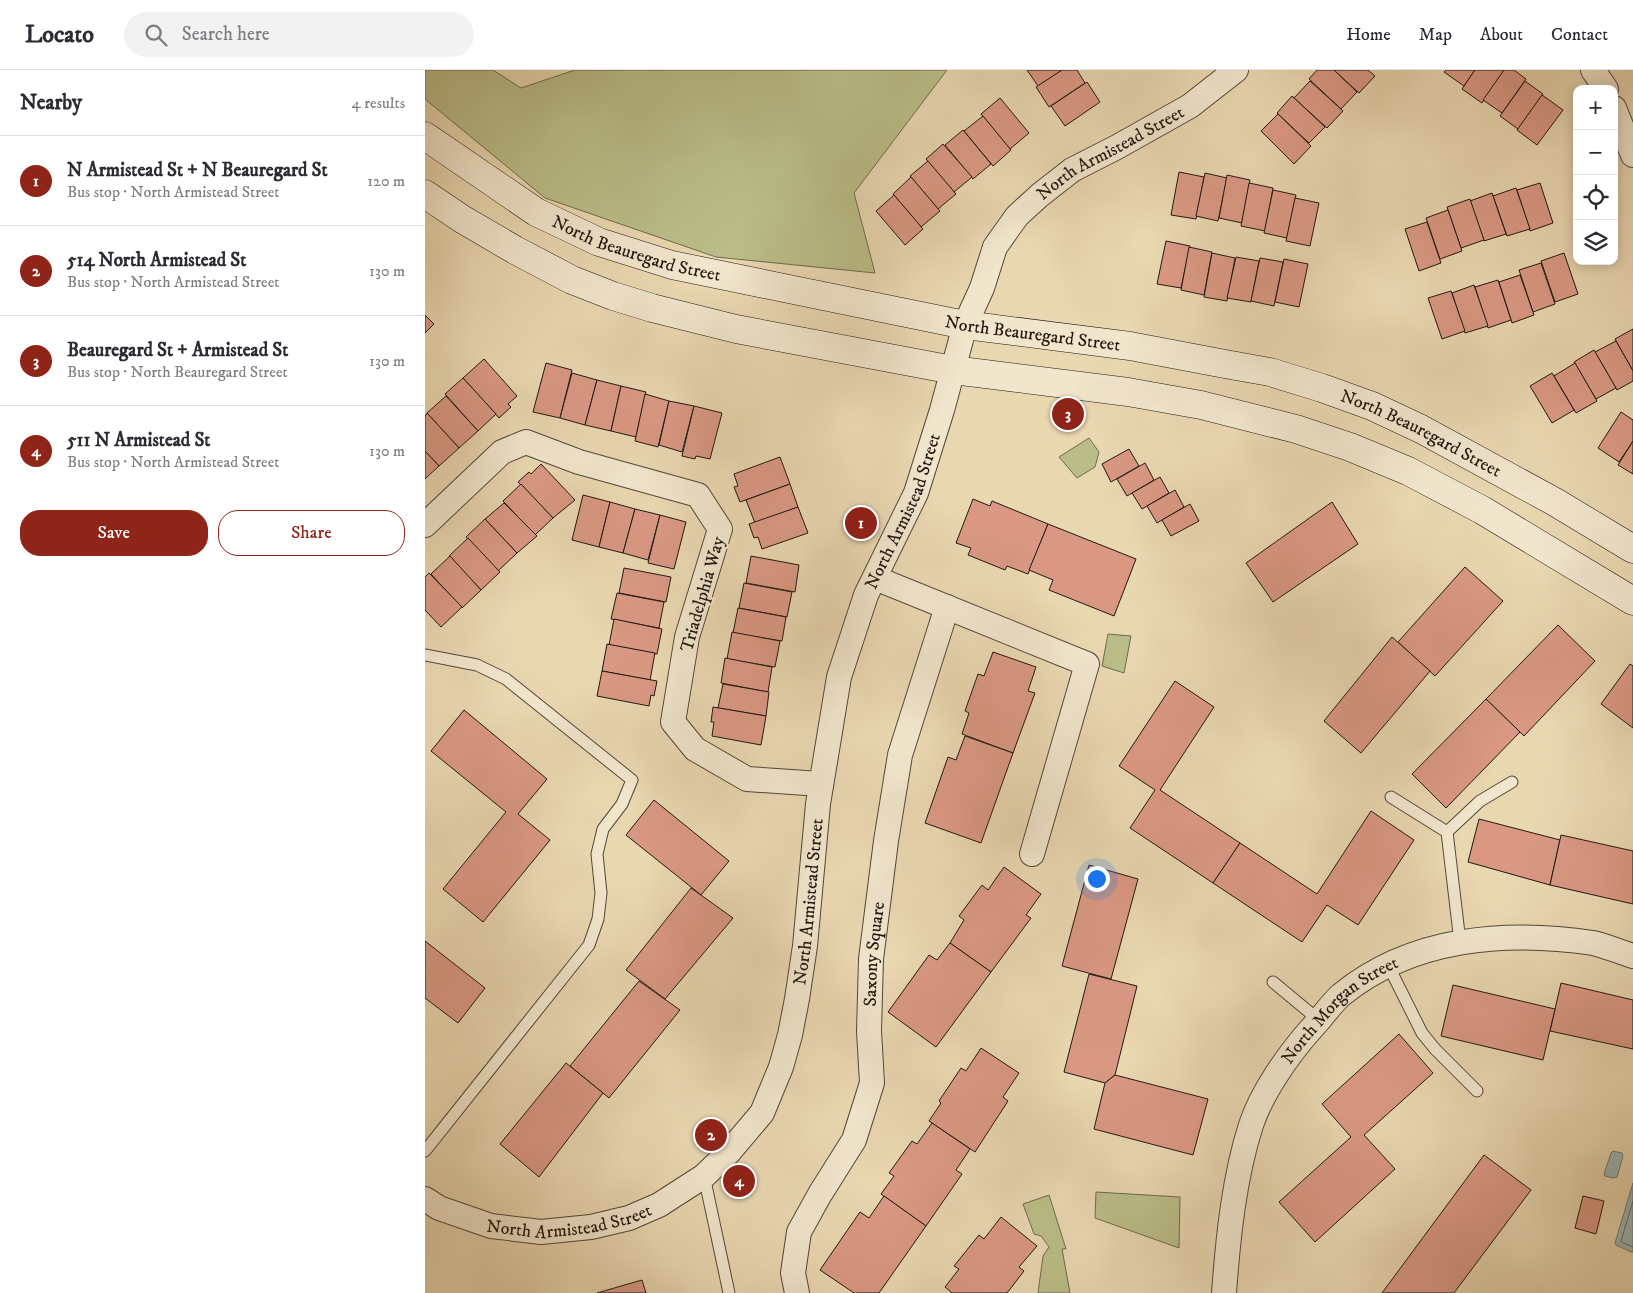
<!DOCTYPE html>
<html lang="en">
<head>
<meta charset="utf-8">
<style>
  body { margin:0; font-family:"IM FELL DW Pica",serif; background:#f2f2f3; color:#2b2b33 }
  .controls { position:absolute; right:15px; top:15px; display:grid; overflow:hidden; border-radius:10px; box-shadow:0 2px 12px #0003 }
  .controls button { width:45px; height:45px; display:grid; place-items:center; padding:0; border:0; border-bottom:1px solid #e1e1e2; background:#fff; color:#2b2b33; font:25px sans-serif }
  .you { position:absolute; left:671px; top:808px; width:18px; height:18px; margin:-12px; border:4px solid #fff; border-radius:50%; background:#1a73e8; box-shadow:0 0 0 8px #1a73e833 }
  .badge { display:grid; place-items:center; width:32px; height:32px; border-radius:50%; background:#8f2418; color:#fff; font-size:16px; font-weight:700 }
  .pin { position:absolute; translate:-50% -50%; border:2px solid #fff; box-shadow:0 1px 5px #0006 }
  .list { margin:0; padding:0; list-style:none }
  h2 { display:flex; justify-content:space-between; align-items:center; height:65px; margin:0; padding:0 20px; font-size:21px }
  h2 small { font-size:16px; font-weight:400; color:#7c7c81 }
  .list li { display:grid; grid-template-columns:32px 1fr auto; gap:15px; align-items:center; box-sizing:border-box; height:90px; padding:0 20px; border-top:1px solid #e1e1e2 }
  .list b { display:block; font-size:19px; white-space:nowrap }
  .list p { margin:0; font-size:16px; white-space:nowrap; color:#7c7c81 }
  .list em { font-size:16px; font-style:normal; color:#7c7c81 }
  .actions { display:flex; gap:10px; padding:15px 20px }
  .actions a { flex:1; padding:11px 0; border:1px solid #8f2418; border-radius:20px; text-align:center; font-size:18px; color:#8f2418 }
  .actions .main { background:#8f2418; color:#fff }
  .icon { flex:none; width:28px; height:28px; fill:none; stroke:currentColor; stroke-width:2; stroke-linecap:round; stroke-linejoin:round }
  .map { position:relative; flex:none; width:1208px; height:1223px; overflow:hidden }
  header { display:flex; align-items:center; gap:30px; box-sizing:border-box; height:70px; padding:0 25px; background:#fff; border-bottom:1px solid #e1e1e2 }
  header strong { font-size:24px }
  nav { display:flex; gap:28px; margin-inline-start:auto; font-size:18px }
  .search { width:350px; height:45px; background:#f2f2f3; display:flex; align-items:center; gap:12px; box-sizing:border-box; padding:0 18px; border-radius:28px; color:#7c7c81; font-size:19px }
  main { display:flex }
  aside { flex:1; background:#fff }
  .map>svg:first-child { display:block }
  .green { fill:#babd88; stroke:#6e6a4c }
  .water { fill:#9cb7b6; stroke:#6b7774 }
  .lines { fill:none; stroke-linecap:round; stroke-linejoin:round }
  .shore { stroke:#5e6763; stroke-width:1 }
  .building { fill:#da9883; stroke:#211710 }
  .lane-casing { stroke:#534738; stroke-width:13 }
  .street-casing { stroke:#534738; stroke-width:26 }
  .secondary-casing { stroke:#211710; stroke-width:29 }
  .lane { stroke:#f1e5cc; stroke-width:11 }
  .street { stroke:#f1e5cc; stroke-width:24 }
  .secondary { stroke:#f1e5cc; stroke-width:28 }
  .labels { text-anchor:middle; stroke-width:4.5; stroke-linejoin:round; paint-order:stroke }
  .street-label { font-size:18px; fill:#211710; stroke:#f1e5cc }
</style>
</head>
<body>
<header>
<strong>Locato</strong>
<div class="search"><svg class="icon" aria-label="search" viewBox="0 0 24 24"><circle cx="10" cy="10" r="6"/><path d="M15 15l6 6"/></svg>Search here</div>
<nav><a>Home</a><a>Map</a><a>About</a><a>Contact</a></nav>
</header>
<main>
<aside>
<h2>Nearby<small>4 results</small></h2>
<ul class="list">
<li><span class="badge">1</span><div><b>N Armistead St + N Beauregard St</b><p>Bus stop · North Armistead Street</p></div><em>120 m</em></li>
<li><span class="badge">2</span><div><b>514 North Armistead St</b><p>Bus stop · North Armistead Street</p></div><em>130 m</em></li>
<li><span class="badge">3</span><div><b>Beauregard St + Armistead St</b><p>Bus stop · North Beauregard Street</p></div><em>130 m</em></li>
<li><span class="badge">4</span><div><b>511 N Armistead St</b><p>Bus stop · North Armistead Street</p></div><em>130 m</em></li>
</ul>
<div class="actions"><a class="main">Save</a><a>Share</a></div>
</aside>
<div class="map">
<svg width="1208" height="1223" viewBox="0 0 1208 1223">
  <rect width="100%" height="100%" fill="#e9d7b0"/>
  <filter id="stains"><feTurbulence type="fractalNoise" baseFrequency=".004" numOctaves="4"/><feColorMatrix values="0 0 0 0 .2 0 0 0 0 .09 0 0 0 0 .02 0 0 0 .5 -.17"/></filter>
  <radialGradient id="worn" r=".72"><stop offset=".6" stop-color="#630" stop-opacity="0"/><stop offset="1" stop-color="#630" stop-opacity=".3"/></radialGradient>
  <!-- green -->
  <g class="green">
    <polygon points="0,0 68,0 96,18 150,0 522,0 429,123 450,203 291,187 120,128 0,29"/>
    <polygon points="664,368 674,382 670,397 652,408 634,387"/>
    <polygon points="683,564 706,566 699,603 677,596"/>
    <polygon points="671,1122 755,1127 754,1178 670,1148"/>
    <polygon points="624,1125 641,1179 637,1179 645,1223 613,1223 618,1186 624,1177 616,1166 609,1164 598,1134"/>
  </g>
  <!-- water -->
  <g class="water">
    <polygon points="1188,1081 1197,1083 1198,1086 1192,1107 1188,1108 1180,1106 1179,1104 1186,1083"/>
    <polygon points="1208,1113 1208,1182 1206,1182 1191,1175 1190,1173"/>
  </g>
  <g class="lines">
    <!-- shore -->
    <polyline class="shore" points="1208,1131 1196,1171 1198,1173 1208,1177"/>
  </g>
  <!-- building -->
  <g class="building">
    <polygon points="602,0 637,0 613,16"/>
    <polygon points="637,0 652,0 660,13 624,37 611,17"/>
    <polygon points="892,0 909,0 932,22 916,39 884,9"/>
    <polygon points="909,0 943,0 950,6 934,23"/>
    <polygon points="1021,0 1050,0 1039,16 1019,2"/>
    <polygon points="1050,0 1079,0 1057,33 1037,19"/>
    <polygon points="1079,0 1089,0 1101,9 1077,43 1058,30"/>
    <polygon points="885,11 918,41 902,58 869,28"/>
    <polygon points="1100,11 1118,24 1093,59 1075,46"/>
    <polygon points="662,12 675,32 640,56 626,36"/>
    <polygon points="1117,25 1138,40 1112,75 1092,60"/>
    <polygon points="867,26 900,57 884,73 852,43"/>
    <polygon points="575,28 604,63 585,79 556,44"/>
    <polygon points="853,44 886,76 869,94 836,61"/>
    <polygon points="558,46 586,80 568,96 539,61"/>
    <polygon points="538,60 566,94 548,109 520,75"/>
    <polygon points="518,74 547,107 529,122 501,89"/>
    <polygon points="503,91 531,124 513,139 485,106"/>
    <polygon points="754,102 779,107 771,149 746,145"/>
    <polygon points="780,103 802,108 793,151 771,146"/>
    <polygon points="802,105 825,110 817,153 794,148"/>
    <polygon points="486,107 515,141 496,157 468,124"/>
    <polygon points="824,113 848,118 840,161 816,156"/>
    <polygon points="1115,113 1128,153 1105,161 1092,120"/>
    <polygon points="1091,118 1105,159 1082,166 1068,126"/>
    <polygon points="848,120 871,125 862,168 839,163"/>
    <polygon points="1067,123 1081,164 1059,171 1045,131"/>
    <polygon points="469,125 498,159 480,175 451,141"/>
    <polygon points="870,128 894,133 885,176 861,171"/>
    <polygon points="1045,129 1059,170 1036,178 1022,137"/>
    <polygon points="1023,140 1037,181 1015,189 1001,148"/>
    <polygon points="1002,152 1016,193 994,201 980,159"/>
    <polygon points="741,171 765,176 756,218 732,214"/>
    <polygon points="764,177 787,182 779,225 756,220"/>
    <polygon points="787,183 810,188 802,231 779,227"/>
    <polygon points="1139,183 1153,224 1130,232 1116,191"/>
    <polygon points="811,187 834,191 826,232 802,228"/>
    <polygon points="835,188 858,192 849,236 826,231"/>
    <polygon points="859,189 883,194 874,237 850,232"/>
    <polygon points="1116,193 1130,234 1108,242 1094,200"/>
    <polygon points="1095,205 1109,245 1087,253 1074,212"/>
    <polygon points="1073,210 1086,250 1063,258 1050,217"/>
    <polygon points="1049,215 1063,256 1040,263 1027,223"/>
    <polygon points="1026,221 1040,261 1017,269 1003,228"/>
    <polygon points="0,245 9,254 0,263"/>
    <polygon points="1208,259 1208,301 1190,269"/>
    <polygon points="1191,271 1208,301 1208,311 1192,320 1170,282"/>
    <polygon points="1169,280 1191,318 1171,329 1149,292"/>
    <polygon points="59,289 92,326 83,334 86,337 74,348 38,308"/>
    <polygon points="121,293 147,300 135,348 108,342"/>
    <polygon points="1150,293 1172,331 1151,343 1129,306"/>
    <polygon points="147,303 172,310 160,355 135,348"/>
    <polygon points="1127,303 1149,340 1127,353 1105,316"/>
    <polygon points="38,308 71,344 53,361 20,324"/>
    <polygon points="172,310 196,316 186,361 160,355"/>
    <polygon points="196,316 221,322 211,367 186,361"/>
    <polygon points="220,324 244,331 233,377 210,371"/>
    <polygon points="21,326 53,361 34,378 2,343"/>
    <polygon points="244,331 269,336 257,382 234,375"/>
    <polygon points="269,336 297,343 285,389 271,386 270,389 257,386"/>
    <polygon points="1196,342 1208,350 1208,371 1194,392 1173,378"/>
    <polygon points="2,343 34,378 14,396 0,381 0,346"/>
    <polygon points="1208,371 1208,404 1193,395"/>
    <polygon points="704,379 714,396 686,412 677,394"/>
    <polygon points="0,381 14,396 0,409"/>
    <polygon points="355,387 365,414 315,432 309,417 313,416 309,404"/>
    <polygon points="720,393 729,410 702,426 692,409"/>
    <polygon points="116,394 150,430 128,448 93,412 104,402 106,404"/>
    <polygon points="735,407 744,423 717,439 707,423"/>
    <polygon points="96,414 128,448 110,465 78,431"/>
    <polygon points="365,414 373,437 330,453 321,430"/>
    <polygon points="750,420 759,437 732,453 722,436"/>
    <polygon points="158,425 185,432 174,477 147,470"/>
    <polygon points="548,429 565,436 567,431 623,454 603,504 582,496 580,500 543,485 546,478 531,473"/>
    <polygon points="185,432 210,439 198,483 174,477"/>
    <polygon points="907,432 933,474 848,532 821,493"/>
    <polygon points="79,433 112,466 92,483 60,449"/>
    <polygon points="765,434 774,451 746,466 737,450"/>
    <polygon points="373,437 383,463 337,479 333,467 329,468 324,454"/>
    <polygon points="210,439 235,445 223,490 198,483"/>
    <polygon points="235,445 261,452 249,499 223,493"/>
    <polygon points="60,449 92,483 73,501 41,467"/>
    <polygon points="623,454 711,489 689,546 624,520 628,510 604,500"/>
    <polygon points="43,468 75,502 56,520 24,486"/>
    <polygon points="25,486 56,520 37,538 6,504"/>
    <polygon points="326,486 374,495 370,522 321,513"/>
    <polygon points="1040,497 1078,531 1010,606 973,572"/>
    <polygon points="199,498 246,507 241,532 194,523"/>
    <polygon points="4,503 37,537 16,557 0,540 0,507"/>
    <polygon points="319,513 367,522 362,547 314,538"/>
    <polygon points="192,523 239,532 234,558 186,549"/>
    <polygon points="313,538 361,547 357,571 308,563"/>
    <polygon points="189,549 237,559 232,584 184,575"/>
    <polygon points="1133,555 1170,591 1099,666 1061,629"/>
    <polygon points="307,562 355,571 350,597 302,589"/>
    <polygon points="967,567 1005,601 936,683 899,651"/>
    <polygon points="182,574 230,583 225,610 177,601"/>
    <polygon points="568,582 611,597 603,621 610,623 588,683 537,664 544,643 540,641 553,604 559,606"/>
    <polygon points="300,588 347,597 343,622 296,613"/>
    <polygon points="1205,594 1208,596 1208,658 1176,634"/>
    <polygon points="177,601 232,611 229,626 226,625 224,636 172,626"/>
    <polygon points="750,611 789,637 735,720 815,773 788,813 705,758 730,720 694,696"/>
    <polygon points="298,614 344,622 341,646 293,638"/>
    <polygon points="1061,629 1095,662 1021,738 987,704"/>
    <polygon points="288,637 341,646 336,675 287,666 289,652 286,652"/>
    <polygon points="39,640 122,709 93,744 125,770 58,852 18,819 81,742 6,681"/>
    <polygon points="540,666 588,683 556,773 500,753 523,687 531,690"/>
    <polygon points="229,730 304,791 276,825 201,765"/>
    <polygon points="946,741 989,770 933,855 902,835 877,872 788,813 815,773 892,824"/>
    <polygon points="1054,749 1135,770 1125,815 1043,792"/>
    <polygon points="1136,765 1208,781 1208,834 1125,815"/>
    <polygon points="664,795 713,809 686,909 637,896"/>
    <polygon points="579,797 616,824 601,845 606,848 566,902 525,873 539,850 534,846 557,815 563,820"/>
    <polygon points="266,818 308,848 240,929 201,900"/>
    <polygon points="0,871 60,918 33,953 0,928"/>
    <polygon points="525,873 566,902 511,977 463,942 504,885 512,890"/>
    <polygon points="664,904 712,916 690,1005 680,1013 639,1002"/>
    <polygon points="214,911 255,940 184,1028 145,996"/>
    <polygon points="1136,913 1208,930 1208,979 1125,961"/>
    <polygon points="1028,915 1130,939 1118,990 1016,966"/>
    <polygon points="974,964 1008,1003 939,1065 970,1099 890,1172 854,1132 926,1067 897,1034"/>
    <polygon points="556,978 594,1003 578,1027 583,1031 550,1082 504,1051 516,1033 514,1031 536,998 541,1001"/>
    <polygon points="141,993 178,1023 114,1107 75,1074"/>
    <polygon points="690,1005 783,1029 768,1085 669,1059 680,1013"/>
    <polygon points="507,1053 545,1079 531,1100 537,1104 501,1156 456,1124 469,1106 464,1103 487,1071 492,1074"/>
    <polygon points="1059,1085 1106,1120 1029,1223 957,1223"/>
    <polygon points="459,1126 501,1156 454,1223 429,1223 395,1200 435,1142 444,1148"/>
    <polygon points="1158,1126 1179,1131 1171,1164 1150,1158"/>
    <polygon points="576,1147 612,1176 594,1197 599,1201 582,1223 527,1223 520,1217 534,1199 529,1196 554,1165 559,1169"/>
    <polygon points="217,1210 221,1223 172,1223"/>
  </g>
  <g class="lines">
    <defs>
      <g id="lane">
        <polyline points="0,585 52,595 81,609 207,710 197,734 178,759 172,784 176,823 173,849 164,875 0,1081"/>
        <polyline points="966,727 1022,762 1035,872"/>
        <polyline points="1022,762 1055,731 1087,712"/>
        <polyline points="963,895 997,963 1010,979 1052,1021"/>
        <polyline points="848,912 895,951"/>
        <polyline points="279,1106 304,1223"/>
      </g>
      <g id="street">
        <polyline points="1168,0 1181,19"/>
        <polyline points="1189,38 1208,85"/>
        <polyline points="0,455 77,382 101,372 154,392 273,425 295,459 262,567 248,652 270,679 322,709 396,714"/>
        <polyline points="450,508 662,594 607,784"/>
        <path id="s1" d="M0 1129 14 1138 66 1156 116 1162 166 1157 204 1148 234 1135 279 1106 304 1082 337 1043 356 997 365 965 372 929 380 876 393 734 414 607 441 525 491 423 517 340 540 255 557 218 570 177 592 146 615 125 647 100 692 77 765 36 811 0"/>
        <path id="s2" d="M372 1223 368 1203 374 1162 395 1124 429 1070 447 1013 444 961 446 889 461 771 475 685 522 537"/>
        <path id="s3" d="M799 1223C803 1168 809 1108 826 1055 837 1022 863 985 886 959 896 949 905 935 916 925 987 867 1081 860 1168 873 1181 876 1195 882 1208 886"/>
      </g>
      <g id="secondary">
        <path id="s4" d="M0 66 111 142 174 172 247 195 540 255 705 276 800 294 845 302 897 318 947 336 996 359 1130 432 1208 479"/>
        <polyline points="0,124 37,149 90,180 147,210 188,226 227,238 311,259 528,300 703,322 776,335 871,359 925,377 983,401 1057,440 1208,531"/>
      </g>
    </defs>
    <!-- lane casing -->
    <use href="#lane" class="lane-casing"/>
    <!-- street casing -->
    <use href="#street" class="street-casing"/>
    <!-- secondary casing -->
    <use href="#secondary" class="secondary-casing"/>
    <!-- lane -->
    <use href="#lane" class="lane"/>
    <!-- street -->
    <use href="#street" class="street"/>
    <!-- secondary -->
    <use href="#secondary" class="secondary"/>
  </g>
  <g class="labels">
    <!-- street labels -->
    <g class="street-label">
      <text dy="6" stroke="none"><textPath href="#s1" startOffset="1438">North Armistead Street</textPath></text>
      <text dy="6" stroke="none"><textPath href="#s4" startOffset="242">North Beauregard Street</textPath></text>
      <text dy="6" stroke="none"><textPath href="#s4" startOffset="648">North Beauregard Street</textPath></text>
      <text dy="6" stroke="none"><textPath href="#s4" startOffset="1052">North Beauregard Street</textPath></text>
      <text dy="6" stroke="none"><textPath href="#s1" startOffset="1006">North Armistead Street</textPath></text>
      <text transform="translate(277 524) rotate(-74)" y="6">Triadelphia Way</text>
      <text dy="6" stroke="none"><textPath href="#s1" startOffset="601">North Armistead Street</textPath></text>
      <text dy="6" stroke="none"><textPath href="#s2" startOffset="358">Saxony Square</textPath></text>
      <text dy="6" stroke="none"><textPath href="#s3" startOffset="319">North Morgan Street</textPath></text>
      <text dy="6" stroke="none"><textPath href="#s1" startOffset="151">North Armistead Street</textPath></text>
    </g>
  </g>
  <rect width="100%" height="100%" filter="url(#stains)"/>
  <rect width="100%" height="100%" fill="url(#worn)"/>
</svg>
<div class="controls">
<button>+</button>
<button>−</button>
<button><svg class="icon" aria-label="locate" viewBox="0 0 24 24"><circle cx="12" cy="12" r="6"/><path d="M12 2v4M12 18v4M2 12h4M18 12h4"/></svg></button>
<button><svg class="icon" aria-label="layers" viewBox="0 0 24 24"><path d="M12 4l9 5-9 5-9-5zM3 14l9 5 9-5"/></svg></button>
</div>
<div class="you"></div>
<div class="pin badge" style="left:436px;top:453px">1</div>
<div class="pin badge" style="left:286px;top:1065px">2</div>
<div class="pin badge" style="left:643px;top:344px">3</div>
<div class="pin badge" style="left:314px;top:1111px">4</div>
</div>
</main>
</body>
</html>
